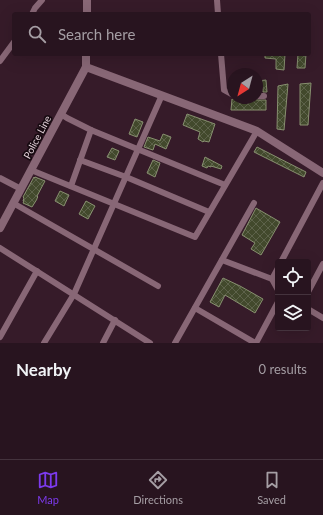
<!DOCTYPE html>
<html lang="en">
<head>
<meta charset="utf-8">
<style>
  body { margin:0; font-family:Lato,sans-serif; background:#301d28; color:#f1f3f6 }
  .controls { position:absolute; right:12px; bottom:12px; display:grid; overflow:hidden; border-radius:4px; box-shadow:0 4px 16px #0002 }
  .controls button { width:36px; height:36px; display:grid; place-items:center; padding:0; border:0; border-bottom:1px solid #44333d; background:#28141f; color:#f1f3f6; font:20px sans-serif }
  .compass { position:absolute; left:227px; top:68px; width:36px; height:36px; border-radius:50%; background:#28141f; box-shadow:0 4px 16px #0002; rotate:216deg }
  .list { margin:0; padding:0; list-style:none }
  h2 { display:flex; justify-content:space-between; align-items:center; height:52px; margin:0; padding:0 16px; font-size:17px }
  h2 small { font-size:13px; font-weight:400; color:#a59ea4 }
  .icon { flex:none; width:22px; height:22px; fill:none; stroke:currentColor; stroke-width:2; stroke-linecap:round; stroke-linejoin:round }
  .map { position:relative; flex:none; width:323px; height:343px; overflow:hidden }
  .search { position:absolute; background:#28141f; box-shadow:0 4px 16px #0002; left:12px; right:12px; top:12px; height:44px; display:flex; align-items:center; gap:10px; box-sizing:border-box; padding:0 14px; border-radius:4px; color:#a59ea4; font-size:15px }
  .sheet { height:116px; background:#28141f }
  nav { display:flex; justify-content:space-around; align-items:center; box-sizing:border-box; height:56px; border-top:1px solid #44333d; background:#28141f; font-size:11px; color:#a59ea4 }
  nav a { display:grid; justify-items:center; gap:2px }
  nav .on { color:#7c3aed }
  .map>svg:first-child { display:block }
  .building { fill:url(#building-cross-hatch); stroke:#878f6f }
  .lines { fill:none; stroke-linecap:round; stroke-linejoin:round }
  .minor { stroke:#886776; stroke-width:6 }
  .tertiary { stroke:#886776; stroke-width:8 }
  .labels { text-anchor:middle; stroke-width:3.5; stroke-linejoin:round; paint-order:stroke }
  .street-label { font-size:10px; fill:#e3d1d9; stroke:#160a10 }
</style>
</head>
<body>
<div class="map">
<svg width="323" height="343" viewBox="0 0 323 343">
  <defs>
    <pattern id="building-cross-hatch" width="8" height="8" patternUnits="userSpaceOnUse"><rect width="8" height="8" fill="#42492c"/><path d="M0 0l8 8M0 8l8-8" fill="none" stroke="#5d624a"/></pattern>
  </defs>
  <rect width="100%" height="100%" fill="#361b29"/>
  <!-- building -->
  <g class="building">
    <polygon points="265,54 285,54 284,70 276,69 276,59 265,58"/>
    <polygon points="298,54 306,54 305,68 297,68"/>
    <polygon points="266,80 267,92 263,92 263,89 257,88 257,81"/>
    <polygon points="311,83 308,125 300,125 300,84"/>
    <polygon points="288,84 284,130 277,129 278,86"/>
    <polygon points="232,99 254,99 257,100 266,100 266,110 231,110"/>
    <polygon points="187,114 215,124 209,142 204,141 203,142 198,139 200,132 183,125"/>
    <polygon points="135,119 143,122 137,137 129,134"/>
    <polygon points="163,134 171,137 166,149 155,144 153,150 144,147 148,137 160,141"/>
    <polygon points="257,147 306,172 304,177 254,152"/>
    <polygon points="112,148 119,151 115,160 107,157"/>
    <polygon points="205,157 222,166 221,169 211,166 211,167 208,166 207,168 202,166"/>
    <polygon points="153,160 160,163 155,177 147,173"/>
    <polygon points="34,177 35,178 35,177 45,181 37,196 38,197 37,198 37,199 32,207 23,203 24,201 23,201 24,198 23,197"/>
    <polygon points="60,191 69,195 64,206 55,201"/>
    <polygon points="86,201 95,206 88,219 79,214"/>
    <polygon points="256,208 280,222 261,255 251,249 255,243 242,235"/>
    <polygon points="223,278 240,286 263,299 255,313 225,295 219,307 210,302"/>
  </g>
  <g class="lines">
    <!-- minor -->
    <g class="minor">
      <polyline points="217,0 218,14"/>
      <polyline points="32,14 35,8 42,0"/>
      <polyline points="221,54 224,90 233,95"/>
      <polyline points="0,61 14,42"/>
      <polyline points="257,96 264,96"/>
      <polyline points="61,114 67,118 91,130"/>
      <polyline points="80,160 126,177 209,212"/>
      <polyline points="31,170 195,237 257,131"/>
      <polyline points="0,178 21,189"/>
      <polyline points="71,186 91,130 225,185"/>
      <polyline points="13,203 158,286"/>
      <polyline points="0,248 150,343"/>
      <polyline points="222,260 272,279"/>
      <polyline points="281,262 323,183"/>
      <polyline points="278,268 272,279 278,290"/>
      <polyline points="308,292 323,264"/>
      <polyline points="195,308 255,343"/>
      <polyline points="308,309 323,318"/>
      <polyline points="0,337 37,271"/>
      <polyline points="44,343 74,294 162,95"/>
      <polyline points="103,343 115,320"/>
      <polyline points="175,343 254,203"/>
      <polyline points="256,343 278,302"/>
    </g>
    <!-- tertiary -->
    <g class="tertiary">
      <polyline points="87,14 87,0"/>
      <polyline points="86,67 257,131 323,173"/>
      <polyline points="0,228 86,67 86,54"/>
    </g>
  </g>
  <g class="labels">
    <!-- street labels -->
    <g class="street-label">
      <text transform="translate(37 137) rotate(-62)" y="4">Police Line</text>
    </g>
  </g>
</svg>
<div class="controls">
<button><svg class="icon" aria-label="locate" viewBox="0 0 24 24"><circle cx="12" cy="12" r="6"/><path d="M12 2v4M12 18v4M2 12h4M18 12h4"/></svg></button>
<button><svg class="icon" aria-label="layers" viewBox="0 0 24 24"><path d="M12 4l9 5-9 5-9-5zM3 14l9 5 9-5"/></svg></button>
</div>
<svg class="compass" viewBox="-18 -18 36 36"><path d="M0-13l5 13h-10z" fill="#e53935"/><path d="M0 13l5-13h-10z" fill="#a59ea4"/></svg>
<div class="search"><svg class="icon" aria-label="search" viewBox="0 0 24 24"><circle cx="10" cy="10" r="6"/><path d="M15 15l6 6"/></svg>Search here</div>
</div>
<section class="sheet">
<h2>Nearby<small>0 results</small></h2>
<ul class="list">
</ul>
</section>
<nav>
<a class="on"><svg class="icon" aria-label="map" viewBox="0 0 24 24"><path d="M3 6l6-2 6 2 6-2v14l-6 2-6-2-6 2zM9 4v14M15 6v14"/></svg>Map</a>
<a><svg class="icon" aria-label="directions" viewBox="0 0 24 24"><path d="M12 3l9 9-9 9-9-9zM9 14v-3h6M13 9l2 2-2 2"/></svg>Directions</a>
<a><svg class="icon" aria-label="saved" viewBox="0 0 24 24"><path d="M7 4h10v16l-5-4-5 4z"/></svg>Saved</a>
</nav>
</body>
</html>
